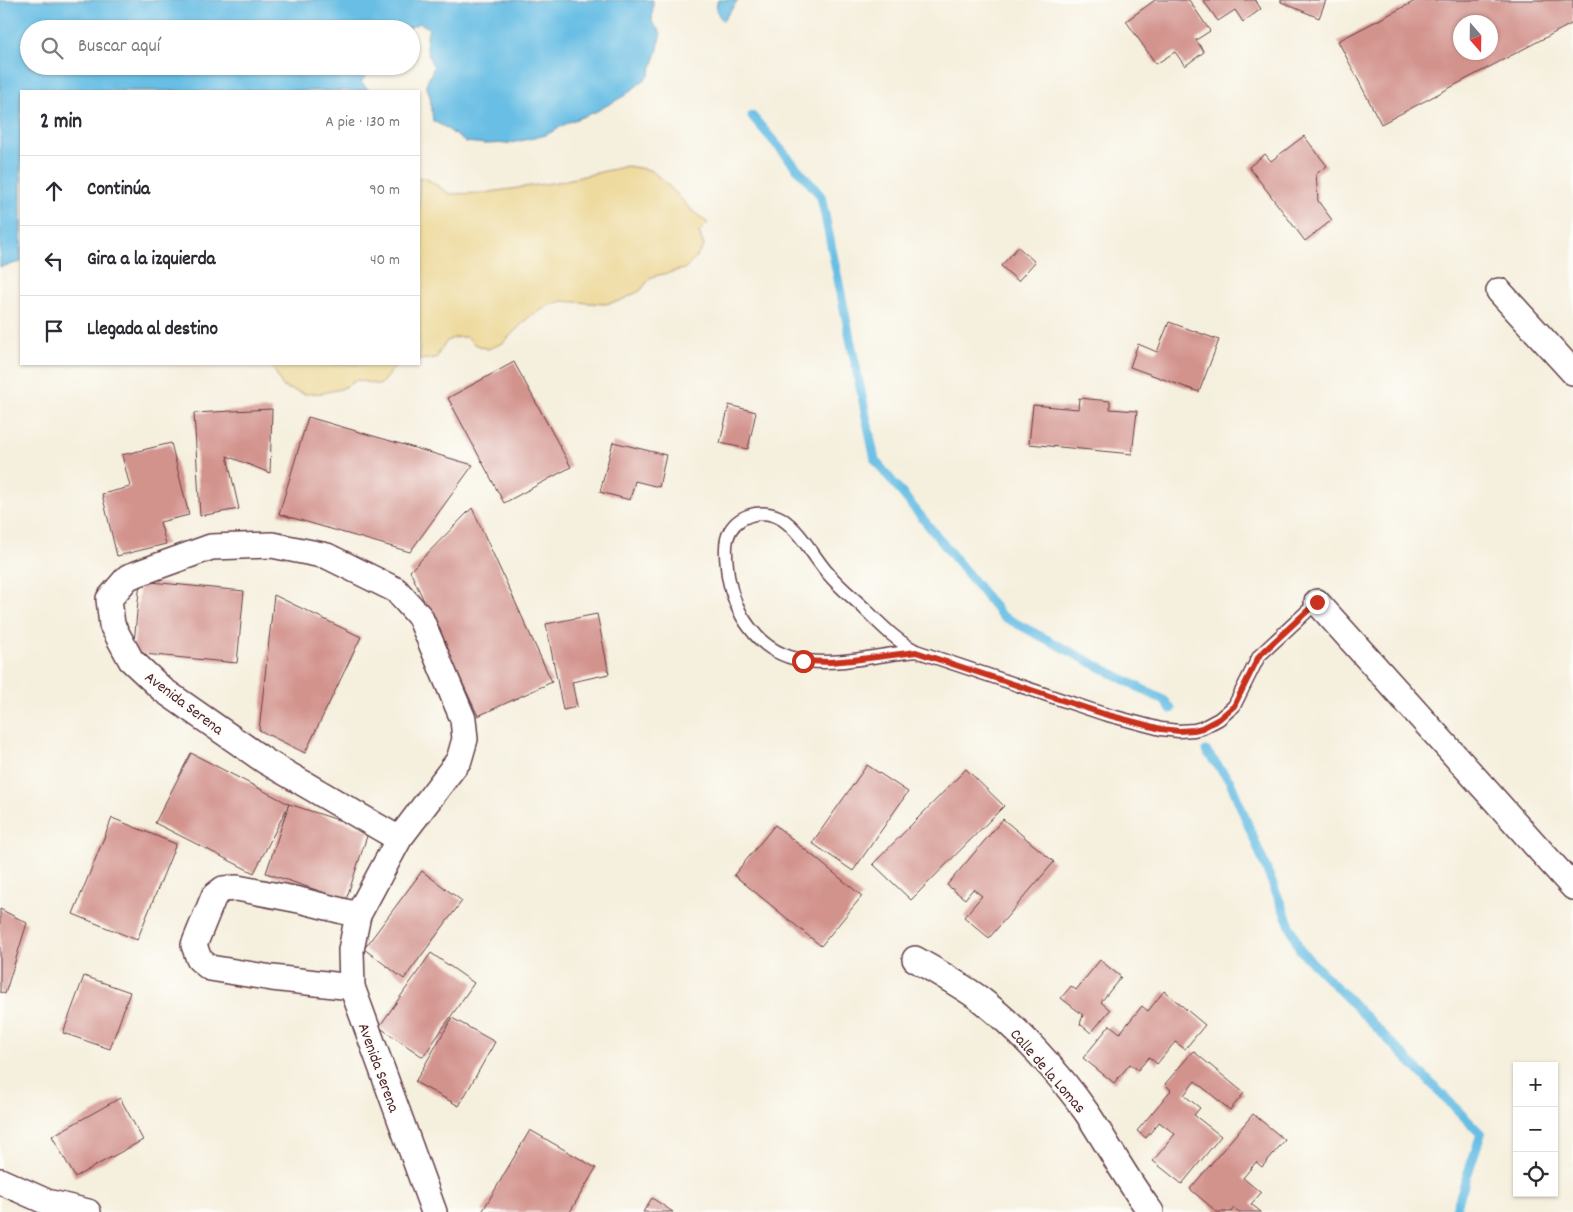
<!DOCTYPE html>
<html lang="es">
<head>
<meta charset="utf-8">
<style>
  body { margin:0; font-family:Dekko,sans-serif; background:#f2f2f3; color:#2b2b33 }
  .controls { position:absolute; right:15px; bottom:15px; display:grid; overflow:hidden; border-radius:0px; box-shadow:0 1px 4px #0004 }
  .controls button { width:45px; height:45px; display:grid; place-items:center; padding:0; border:0; border-bottom:1px solid #e1e1e2; background:#fff; color:#2b2b33; font:25px sans-serif }
  .compass { position:absolute; left:1453px; top:15px; width:45px; height:45px; border-radius:50%; background:#fff; box-shadow:0 1px 4px #0004; rotate:160deg }
  .stop { position:absolute; width:15px; height:15px; margin:-11px; border:4px solid #c8321e; border-radius:50%; background:#fff }
  .stop.end { background:#c8321e; border-color:#fff; box-shadow:0 1px 5px #0008 }
  .list { margin:0; padding:0; list-style:none }
  h2 { display:flex; justify-content:space-between; align-items:center; height:65px; margin:0; padding:0 20px; font-size:21px }
  h2 small { font-size:16px; font-weight:400; color:#7c7c81 }
  .list li { display:grid; grid-template-columns:32px 1fr auto; gap:15px; align-items:center; box-sizing:border-box; height:70px; padding:0 20px; border-top:1px solid #e1e1e2 }
  .list b { display:block; font-size:19px; white-space:nowrap }
  .list em { font-size:16px; font-style:normal; color:#7c7c81 }
  .icon { flex:none; width:28px; height:28px; fill:none; stroke:currentColor; stroke-width:2; stroke-linecap:round; stroke-linejoin:round }
  .map { position:relative; flex:none; width:1573px; height:1212px; overflow:hidden }
  .search { position:absolute; background:#fff; box-shadow:0 1px 4px #0004; left:20px; top:20px; width:400px; height:55px; display:flex; align-items:center; gap:12px; box-sizing:border-box; padding:0 18px; border-radius:28px; color:#7c7c81; font-size:19px }
  .panel { position:absolute; background:#fff; box-shadow:0 1px 4px #0004; left:20px; top:90px; width:400px; height:275px; border-radius:0px }
  .map>svg:first-child { display:block }
  .sand { fill:#eeda9e; stroke:#9c7c64 }
  .water { fill:#67bee4; stroke:#586e88 }
  .lines { fill:none; stroke-linecap:round; stroke-linejoin:round }
  .stream { stroke:#67bee4; stroke-width:9 }
  .building { fill:#d3938d; fill-rule:evenodd }
  .lane-casing { stroke:#643e46; stroke-width:15 }
  .street-casing { stroke:#643e46; stroke-width:28 }
  .lane { stroke:#fff; stroke-width:12 }
  .street { stroke:#fff; stroke-width:25 }
  .route { stroke:#c8321e; stroke-width:6 }
  .labels { text-anchor:middle; stroke-width:4; stroke-linejoin:round; paint-order:stroke }
  .street-label { font-size:16px; fill:#4a1f2b; stroke:#fdfcf7 }
</style>
</head>
<body>
<div class="map">
<svg width="1573" height="1212" viewBox="0 0 1573 1212">
  <rect width="100%" height="100%" fill="#fdfcf7"/>
  <filter id="ink" filterUnits="userSpaceOnUse"><feTurbulence type="fractalNoise" baseFrequency=".02" numOctaves="2"/><feDisplacementMap in="SourceGraphic" scale="10" xChannelSelector="R" yChannelSelector="G"/><feConvolveMatrix kernelMatrix="1 2 1 2 8 2 1 2 1" color-interpolation-filters="sRGB"/></filter>
  <filter id="wash" filterUnits="userSpaceOnUse"><feTurbulence type="fractalNoise" baseFrequency=".0096" numOctaves="4" result="noise"/><feDisplacementMap in="SourceGraphic" scale="20" xChannelSelector="R" yChannelSelector="G"/><feGaussianBlur stdDeviation="1.12" result="paint"/><feColorMatrix in="noise" values="0 0 0 0 0 0 0 0 0 0 0 0 0 0 0 0 0 1.4 0 .05"/><feComposite in="paint" operator="in"/></filter>
  <g filter="url(#wash)">
    <rect width="100%" height="100%" fill="#f5efdd"/>
    <!-- sand -->
    <g class="sand">
      <path d="M627 166 651 170 672 189 690 209 708 223 699 232 704 246 695 259 684 269 651 277 640 291 619 301 605 304 563 301 552 304 530 316 503 343 488 349 474 344 467 337C446 337 446 341 436 358L419 360V177L427 179 450 194 484 193 558 182Z"/>
      <polygon points="269,364 397,364 380,385 357,380 341,389 322,393 305,394 283,387 276,373"/>
    </g>
    <!-- water -->
    <g class="water">
      <path d="M0 0H653L652 22 661 33 658 49 649 76 624 96 595 112 569 122 546 135 511 143 486 144 465 142 443 126 433 121 430 96 426 85 434 67C427 54 424 43 429 28L420 23 407 29H29V66H370L371 70 361 82 370 91H21V262L0 267Z"/>
      <path d="M718 0H738L723 21C718 15 714 8 718 0Z"/>
    </g>
    <g class="lines">
      <!-- stream -->
      <g class="stream">
        <polyline points="752,116 821,196 875,460 1002,616 1165,701 1171,709"/>
        <polyline points="1206,751 1230,781 1300,950 1481,1134 1455,1212"/>
      </g>
    </g>
    <g id="blocks">
      <!-- building -->
      <g class="building">
        <polygon points="1155,0 1189,0 1210,31 1196,40 1204,52 1185,66 1175,52 1156,64 1126,21"/>
        <polygon points="1203,0 1255,0 1261,9 1243,22 1235,10 1218,21"/>
        <polygon points="1281,0 1326,0 1319,18 1281,2"/>
        <path d="M1417 0H1573V23L1381 124 1338 41ZM1460 22H1490V52H1460Z"/>
        <polygon points="1304,136 1327,166 1316,174 1318,201 1332,220 1305,241 1249,167 1265,154 1271,161"/>
        <polygon points="1018,247 1035,262 1018,281 1001,266"/>
        <polygon points="1169,322 1219,340 1199,392 1130,367 1138,344 1157,352"/>
        <polygon points="514,362 571,467 504,503 448,398"/>
        <polygon points="1079,398 1110,401 1110,409 1137,411 1132,454 1029,444 1033,405 1078,409"/>
        <polygon points="729,405 756,412 748,449 720,443"/>
        <polygon points="272,409 270,473 227,456 239,509 200,516 194,413"/>
        <polygon points="308,417 473,465 410,552 279,514"/>
        <polygon points="613,442 666,455 659,487 635,481 630,500 600,492"/>
        <polygon points="171,443 189,515 160,522 166,544 117,556 102,494 130,487 122,455"/>
        <polygon points="472,508 552,682 478,716 410,571"/>
        <polygon points="140,581 244,591 237,663 133,653"/>
        <polygon points="274,595 361,637 305,753 259,730"/>
        <polygon points="597,614 609,674 572,682 577,707 563,710 546,624"/>
        <polygon points="191,753 289,804 369,830 346,900 266,873 289,804 254,873 155,823"/>
        <polygon points="867,765 908,792 853,871 812,843"/>
        <polygon points="966,769 1004,806 911,900 873,864"/>
        <polygon points="112,818 176,844 137,940 73,914"/>
        <polygon points="1003,819 1054,862 989,938 964,917 982,896 973,889 965,899 947,885"/>
        <polygon points="775,825 862,896 821,946 734,875"/>
        <polygon points="422,871 462,901 404,979 364,949"/>
        <polygon points="0,909 27,923 5,994 0,992"/>
        <polygon points="431,953 474,983 423,1057 379,1027"/>
        <polygon points="1100,960 1121,977 1101,1002 1110,1010 1091,1033 1080,1024 1083,1015 1061,998 1071,986 1076,990"/>
        <polygon points="84,976 130,992 110,1049 63,1033"/>
        <polygon points="1164,991 1205,1025 1185,1049 1175,1042 1157,1064 1149,1057 1138,1070 1130,1064 1114,1083 1083,1058 1110,1025 1120,1033 1142,1006 1148,1011"/>
        <polygon points="452,1018 495,1042 459,1106 415,1082"/>
        <polygon points="1193,1051 1244,1093 1230,1110 1195,1081 1184,1095 1200,1108 1194,1115 1221,1136 1182,1184 1153,1161 1175,1134 1159,1122 1146,1138 1137,1131 1171,1090 1165,1084"/>
        <polygon points="120,1098 143,1140 75,1177 52,1136"/>
        <polygon points="1253,1114 1285,1140 1262,1167 1256,1162 1243,1178 1261,1193 1251,1204 1261,1212 1239,1212 1234,1208 1231,1212 1217,1212 1190,1189"/>
        <polygon points="530,1130 596,1168 570,1212 482,1212"/>
        <polygon points="652,1198 673,1212 643,1212"/>
      </g>
    </g>
  </g>
  <g filter="url(#ink)">
    <use href="#blocks" fill-opacity="0" stroke="#643e46" stroke-width="1"/>
    <g class="lines">
      <defs>
        <path id="lane" d="M916 651C860 656 790 683 750 628 739 614 731 594 728 576 727 564 724 551 727 539 733 515 762 507 782 519 800 531 812 554 826 571 837 585 851 596 864 608 880 624 896 641 916 651L1104 714 1161 729 1179 731 1194 730 1202 728 1219 719 1234 706 1259 656 1317 602"/>
        <g id="street">
          <polyline points="1499,291 1573,372"/>
          <polyline points="1317,602 1573,887"/>
          <polyline points="399,839 265,761 163,690 131,660 112,625 109,599 128,577 211,547 272,545 327,556 396,590 420,617 463,719 465,739 459,760 399,839 358,915 351,950 352,987 434,1212"/>
          <path d="M915 959C937 972 959 984 980 999 1018 1028 1060 1074 1087 1113 1109 1146 1127 1181 1151 1212"/>
          <polyline points="352,987 272,978 210,968 199,959 194,945 214,896 223,889 237,888 299,900 358,915"/>
          <polyline points="0,1181 47,1202 88,1212"/>
        </g>
      </defs>
      <!-- lane casing -->
      <use href="#lane" class="lane-casing"/>
      <!-- street casing -->
      <use href="#street" class="street-casing"/>
      <!-- lane -->
      <use href="#lane" class="lane"/>
      <!-- street -->
      <use href="#street" class="street"/>
    </g>
  </g>
  <g class="lines" filter="url(#ink)">
    <!-- route -->
    <polyline class="route" points="803,661 830,662 853,660 916,652 1104,714 1161,729 1179,731 1194,730 1202,728 1219,719 1234,706 1259,656 1317,602"/>
  </g>
  <g class="labels">
    <!-- street labels -->
    <g class="street-label">
      <text transform="translate(185 702) rotate(37)" y="6">Avenida Serena</text>
      <text transform="translate(380 1067) rotate(70)" y="6">Avenida Serena</text>
      <text transform="translate(1049 1070) rotate(49)" y="6">Calle de la Lomas</text>
    </g>
  </g>
</svg>
<div class="controls">
<button>+</button>
<button>−</button>
<button><svg class="icon" aria-label="locate" viewBox="0 0 24 24"><circle cx="12" cy="12" r="6"/><path d="M12 2v4M12 18v4M2 12h4M18 12h4"/></svg></button>
</div>
<svg class="compass" viewBox="-18 -18 36 36"><path d="M0-13l5 13h-10z" fill="#e53935"/><path d="M0 13l5-13h-10z" fill="#7c7c81"/></svg>
<div class="stop" style="left:803px;top:661px"></div>
<div class="stop end" style="left:1317px;top:602px"></div>
<div class="search"><svg class="icon" aria-label="search" viewBox="0 0 24 24"><circle cx="10" cy="10" r="6"/><path d="M15 15l6 6"/></svg>Buscar aquí</div>
<section class="panel">
<h2>2 min<small>A pie · 130 m</small></h2>
<ul class="list">
<li><svg class="icon" aria-label="ahead" viewBox="0 0 24 24"><path d="M12 20V5M6 11l6-6 6 6"/></svg><div><b>Continúa</b></div><em>90 m</em></li>
<li><svg class="icon" aria-label="left" viewBox="0 0 24 24"><path d="M17 20v-9H6M10 6l-5 5 5 5"/></svg><div><b>Gira a la izquierda</b></div><em>40 m</em></li>
<li><svg class="icon" aria-label="arrive" viewBox="0 0 24 24"><path d="M6 21V4h12l-3 4 3 4H6"/></svg><div><b>Llegada al destino</b></div></li>
</ul>
</section>
</div>
</body>
</html>
